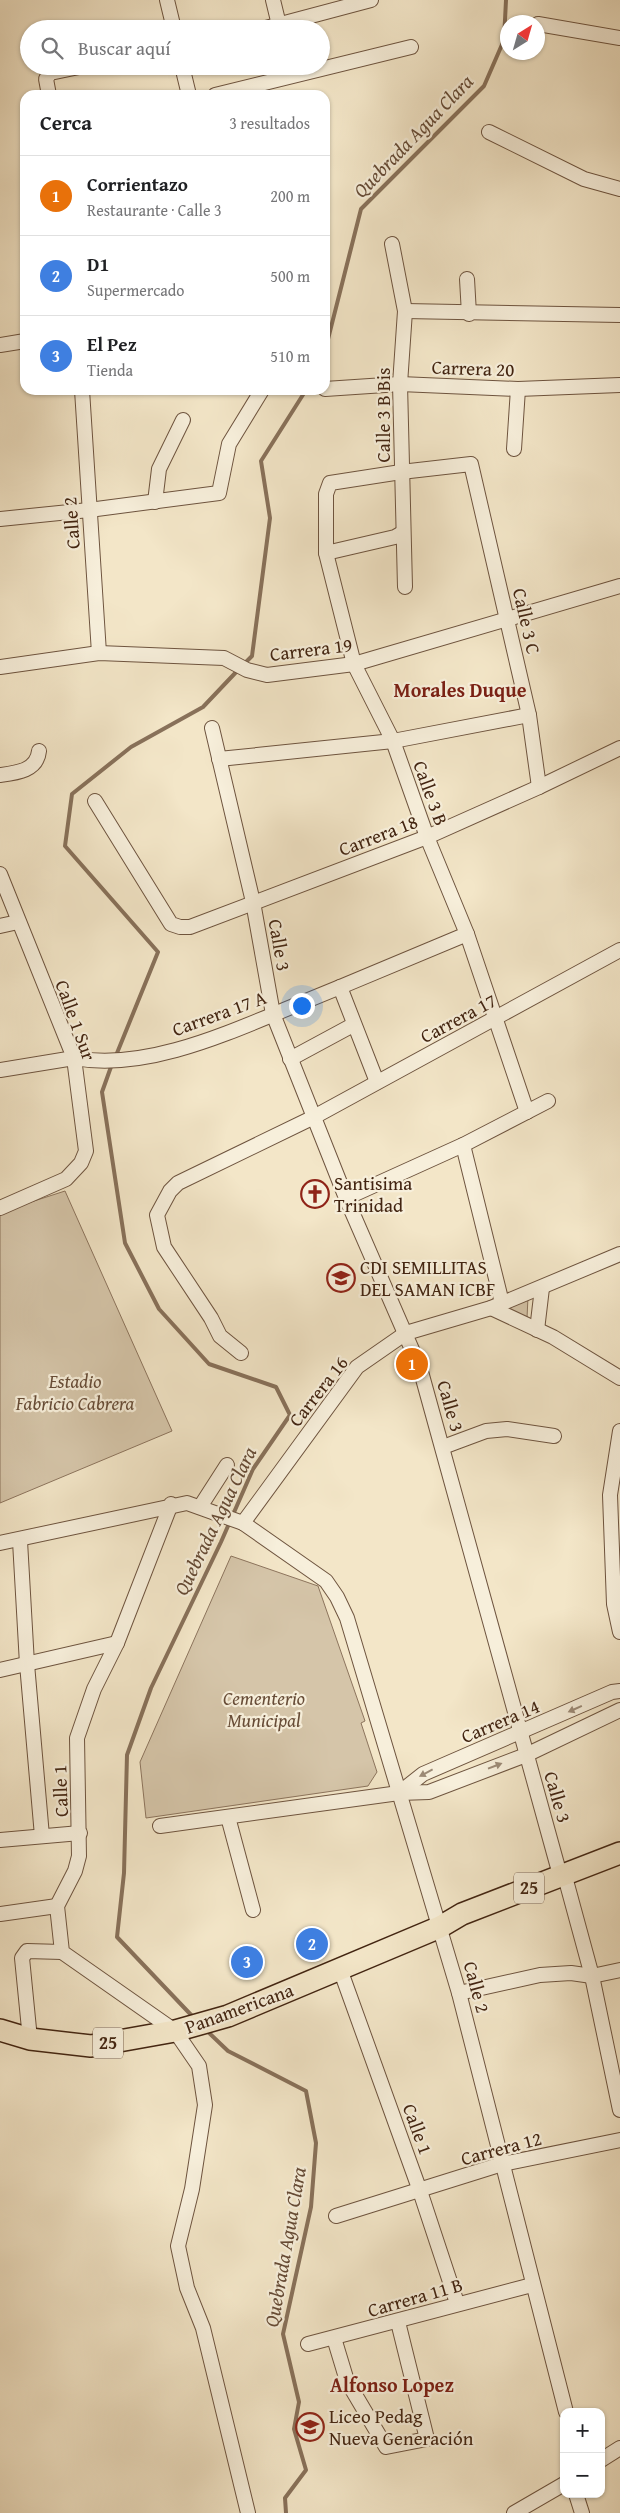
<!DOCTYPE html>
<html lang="es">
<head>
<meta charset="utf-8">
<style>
  body { margin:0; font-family:"Gentium Book Plus",serif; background:#f6f6f6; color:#202124 }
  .controls { position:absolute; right:15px; bottom:15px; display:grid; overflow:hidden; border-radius:10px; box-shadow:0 1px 4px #0004 }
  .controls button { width:45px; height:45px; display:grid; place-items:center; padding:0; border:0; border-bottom:1px solid #e0e0e0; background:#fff; color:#202124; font:25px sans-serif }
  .compass { position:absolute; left:500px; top:15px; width:45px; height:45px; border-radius:50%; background:#fff; box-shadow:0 1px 4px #0004; rotate:37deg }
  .you { position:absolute; left:301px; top:1005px; width:18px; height:18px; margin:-12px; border:4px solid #fff; border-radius:50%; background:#1a73e8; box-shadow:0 0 0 8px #1a73e833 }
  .badge { display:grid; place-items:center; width:32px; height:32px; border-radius:50%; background:#8f2418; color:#fff; font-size:16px; font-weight:700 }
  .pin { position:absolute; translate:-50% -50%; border:2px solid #fff; box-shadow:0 1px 5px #0006 }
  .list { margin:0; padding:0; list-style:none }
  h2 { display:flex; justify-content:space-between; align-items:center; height:65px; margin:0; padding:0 20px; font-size:21px }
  h2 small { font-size:16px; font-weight:400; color:#757577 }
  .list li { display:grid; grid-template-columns:32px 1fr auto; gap:15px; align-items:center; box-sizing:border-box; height:80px; padding:0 20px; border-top:1px solid #e0e0e0 }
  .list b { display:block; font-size:19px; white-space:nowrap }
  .list p { margin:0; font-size:16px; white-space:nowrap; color:#757577 }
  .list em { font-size:16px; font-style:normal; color:#757577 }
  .icon { flex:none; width:28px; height:28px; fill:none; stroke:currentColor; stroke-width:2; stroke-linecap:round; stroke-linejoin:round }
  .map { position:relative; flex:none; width:620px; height:2513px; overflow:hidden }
  .search { position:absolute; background:#fff; box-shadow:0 1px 4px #0004; left:20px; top:20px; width:310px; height:55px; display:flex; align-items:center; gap:12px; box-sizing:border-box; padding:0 18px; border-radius:28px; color:#757577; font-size:19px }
  .panel { position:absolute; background:#fff; box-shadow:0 1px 4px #0004; left:20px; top:90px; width:310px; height:305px; border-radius:15px }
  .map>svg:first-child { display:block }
  .green { fill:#d5c5a9; stroke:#8c745d }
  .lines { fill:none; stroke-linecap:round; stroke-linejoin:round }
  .stream { stroke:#88715a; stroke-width:4 }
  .minor-casing { stroke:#6e543f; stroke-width:16 }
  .primary-casing { stroke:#422411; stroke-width:24 }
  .minor { stroke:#f7efdb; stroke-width:14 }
  .primary { stroke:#f3e6c8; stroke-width:21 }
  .oneway { fill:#9c8a76 }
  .labels { text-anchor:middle; stroke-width:4.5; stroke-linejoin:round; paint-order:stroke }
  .shield { fill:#f7efdb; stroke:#78614e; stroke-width:1 }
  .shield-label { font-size:18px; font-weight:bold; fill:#422411 }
  .street-label { font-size:19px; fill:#422411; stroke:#f7efdb }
  .poi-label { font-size:19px; fill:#422411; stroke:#f7efdb; text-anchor:start }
  .park-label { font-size:19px; font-style:italic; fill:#674c37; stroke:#f7efdb }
  .water-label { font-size:20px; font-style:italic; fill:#654a35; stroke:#f7efdb }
  .neighbourhood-label { font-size:20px; font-weight:bold; fill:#7a1f14; stroke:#f7efdb }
</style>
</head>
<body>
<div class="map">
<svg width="620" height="2513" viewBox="0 0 620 2513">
  <rect width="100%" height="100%" fill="#f3e6c8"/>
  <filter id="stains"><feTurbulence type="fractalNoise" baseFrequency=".004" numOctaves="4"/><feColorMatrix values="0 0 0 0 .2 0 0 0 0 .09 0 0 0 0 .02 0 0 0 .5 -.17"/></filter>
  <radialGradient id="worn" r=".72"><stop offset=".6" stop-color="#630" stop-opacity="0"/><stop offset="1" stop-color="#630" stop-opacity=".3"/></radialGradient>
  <!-- green -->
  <g class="green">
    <polygon points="65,1191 172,1431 0,1503 0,1212"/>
    <polygon points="528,1297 527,1318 504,1307"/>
    <polygon points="231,1556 318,1586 365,1721 361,1723 377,1772 368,1786 146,1818 140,1762"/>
  </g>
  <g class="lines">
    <!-- stream -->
    <g class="stream">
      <polyline points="325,351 361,209 484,86 504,40 506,0"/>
      <polyline points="244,664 252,656 270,518 261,461 306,390"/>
      <polyline points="115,1058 158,952 65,846 72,794 131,747 203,707 239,669"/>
      <polyline points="112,1064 102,1092 125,1243 159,1309 209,1364 276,1387 290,1415 253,1469 221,1542 151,1688 127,1755 124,1873 117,1937 194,2018"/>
      <polyline points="206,2030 228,2051 306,2091 316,2143 311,2207 283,2334 299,2402 294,2429 306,2470 285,2498 286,2513"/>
    </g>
    <defs>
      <g id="minor">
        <polyline points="167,0 174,29"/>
        <polyline points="273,0 280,29"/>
        <polyline points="538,24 620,38"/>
        <polyline points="262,29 371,0"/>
        <polyline points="182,66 189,95"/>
        <polyline points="49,95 46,79 50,73 84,66"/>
        <polyline points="215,95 411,47"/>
        <polyline points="489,132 584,179 620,189"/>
        <polyline points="392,244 405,311 400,384 405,587"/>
        <polyline points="467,279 469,314"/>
        <polyline points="405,311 620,315"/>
        <polyline points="0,345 25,341"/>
        <polyline points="325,389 400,384 518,389 620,385"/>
        <polyline points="82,390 99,653"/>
        <polyline points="514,449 518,389"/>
        <polyline points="155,502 159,469 183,420"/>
        <polyline points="0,519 89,510 219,493 229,444 262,390"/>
        <polyline points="326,553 395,537 402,533"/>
        <polyline points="0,667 99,653 224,658 247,670 267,675 354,664 620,586"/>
        <polyline points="212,728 253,902 273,1014 346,1198 420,1368 560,1875"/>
        <polyline points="219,759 393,741 529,715"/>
        <path d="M0 775C16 773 37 771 39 751"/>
        <polyline points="95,801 171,924 180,927 190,927 427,837 539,787 620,748"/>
        <polyline points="0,874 74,1058 86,1151 81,1163 66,1179 0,1208"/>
        <polyline points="0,926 18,922"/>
        <polyline points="340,987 377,1082"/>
        <polyline points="290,1059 353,1025"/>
        <path d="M0 1070 74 1058C150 1072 236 1029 306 1001 360 979 414 956 467 934"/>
        <polyline points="527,1112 467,934 427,837 393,741 354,664 326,553 326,494 330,483 401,472 471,464 529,715 539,787"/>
        <polyline points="463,1145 502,1303"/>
        <polyline points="346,1198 463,1145 548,1101"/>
        <polyline points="491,1308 553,1337 620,1378"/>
        <polyline points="537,1330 542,1288"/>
        <polyline points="241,1353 220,1336 211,1318 164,1247 157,1215 170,1191 178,1183 312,1118 620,950"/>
        <polyline points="620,1431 610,1495 614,1604 620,1632"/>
        <polyline points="443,1447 486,1431 507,1429 554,1436"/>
        <polyline points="171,1504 117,1643 94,1689 77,1738 79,1856 75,1871 57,1906 62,1952 175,2031 199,2066 205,2105 192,2189 178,2246 187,2288 203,2328 248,2513"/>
        <polyline points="200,1507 227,1465"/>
        <polyline points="243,1523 357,1367 406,1333 491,1308 620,1254"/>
        <polyline points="20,1541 27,1664 42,1836"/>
        <polyline points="0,1543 187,1503 243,1523 326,1581 337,1597 347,1618 459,1993 566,2412"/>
        <polyline points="0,1670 117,1643"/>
        <polyline points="399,1793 423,1774 612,1692 620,1691"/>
        <polyline points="228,1817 253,1910"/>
        <polyline points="160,1826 399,1793 429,1792 526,1755 620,1710"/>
        <polyline points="0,1840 80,1833"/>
        <polyline points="567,1884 592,1976 620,2110"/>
        <polyline points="0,1914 57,1906"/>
        <polyline points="340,1969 420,2191 457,2303"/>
        <polyline points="459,1993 540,1975 571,1973 592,1976 620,1970"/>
        <polyline points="30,2039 22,1958 27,1951 62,1952"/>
        <polyline points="336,2216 502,2164 620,2140"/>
        <polyline points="334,2338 347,2381 386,2447 427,2439 398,2322"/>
        <polyline points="308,2344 532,2285"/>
        <polyline points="601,2460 620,2448"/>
        <polyline points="576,2494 582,2513"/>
        <polyline points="514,2513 564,2484"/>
      </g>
      <polyline id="primary" points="0,2030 30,2039 91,2046 175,2031 228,2016 440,1927 462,1914 620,1853"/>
    </defs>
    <!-- minor casing -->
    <use href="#minor" class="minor-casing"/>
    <!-- primary casing -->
    <use href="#primary" class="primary-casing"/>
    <!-- minor -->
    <use href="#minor" class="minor"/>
    <!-- primary -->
    <use href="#primary" class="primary"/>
  </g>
  <!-- one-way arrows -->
  <defs><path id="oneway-solid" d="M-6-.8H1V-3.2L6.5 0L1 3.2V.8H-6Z" transform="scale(1.25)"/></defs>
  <g class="oneway">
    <use href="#oneway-solid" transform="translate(575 1709) rotate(156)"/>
    <use href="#oneway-solid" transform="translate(495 1766) rotate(-21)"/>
    <use href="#oneway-solid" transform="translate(426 1773) rotate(152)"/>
  </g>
  <!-- icons -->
  <defs>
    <symbol id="church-ring" viewBox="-11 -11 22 22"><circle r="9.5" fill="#f7efdb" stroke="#8f2418" stroke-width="1.5"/><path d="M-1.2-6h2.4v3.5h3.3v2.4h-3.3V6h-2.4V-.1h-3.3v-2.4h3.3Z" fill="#8f2418"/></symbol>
    <symbol id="school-ring" viewBox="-11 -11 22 22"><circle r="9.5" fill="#f7efdb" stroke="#8f2418" stroke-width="1.5"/><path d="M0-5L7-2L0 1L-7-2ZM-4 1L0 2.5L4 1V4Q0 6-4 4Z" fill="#8f2418"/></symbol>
  </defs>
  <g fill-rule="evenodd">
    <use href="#church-ring" x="299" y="1178" width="32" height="32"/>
    <use href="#school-ring" x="325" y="1262" width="32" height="32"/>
    <use href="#school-ring" x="294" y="2411" width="32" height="32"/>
  </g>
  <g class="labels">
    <!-- shield labels -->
    <g class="shield">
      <rect x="514" y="1872.5" width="30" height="31" rx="4"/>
      <rect x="93" y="2027.5" width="30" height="31" rx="4"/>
    </g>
    <g class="shield-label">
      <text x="529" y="1894">25</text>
      <text x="108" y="2049">25</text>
    </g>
    <!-- street labels -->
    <g class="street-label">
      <text transform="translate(473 368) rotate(2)" y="7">Carrera 20</text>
      <text transform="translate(383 415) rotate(-90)" y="7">Calle 3 B Bis</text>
      <text transform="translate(71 523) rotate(-94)" y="7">Calle 2</text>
      <text transform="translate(527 621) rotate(77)" y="7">Calle 3 C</text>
      <text transform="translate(311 649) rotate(-7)" y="7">Carrera 19</text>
      <text transform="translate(431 793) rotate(70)" y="7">Calle 3 B</text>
      <text transform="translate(378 835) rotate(-21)" y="7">Carrera 18</text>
      <text transform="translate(280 945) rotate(80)" y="7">Calle 3</text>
      <text transform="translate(219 1013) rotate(-20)" y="7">Carrera 17 A</text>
      <text transform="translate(458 1018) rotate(-28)" y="7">Carrera 17</text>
      <text transform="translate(76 1020) rotate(70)" y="7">Calle 1 Sur</text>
      <text transform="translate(318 1391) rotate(-52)" y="7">Carrera 16</text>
      <text transform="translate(451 1406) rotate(74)" y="7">Calle 3</text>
      <text transform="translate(500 1721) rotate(-23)" y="7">Carrera 14</text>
      <text transform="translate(60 1791) rotate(-92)" y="7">Calle 1</text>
      <text transform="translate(558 1797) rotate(74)" y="7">Calle 3</text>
      <text transform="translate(477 1987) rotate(75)" y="7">Calle 2</text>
      <text transform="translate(239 2008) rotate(-20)" y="7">Panamericana</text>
      <text transform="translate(418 2129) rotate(70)" y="7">Calle 1</text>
      <text transform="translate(501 2148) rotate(-15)" y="7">Carrera 12</text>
      <text transform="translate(415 2297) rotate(-16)" y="7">Carrera 11 B</text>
    </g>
    <!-- poi labels -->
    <g class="poi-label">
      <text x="334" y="1190">Santisima<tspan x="334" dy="22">Trinidad</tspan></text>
      <text x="360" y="1274">CDI SEMILLITAS<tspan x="360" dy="22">DEL SAMAN ICBF</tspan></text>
      <text x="329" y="2423">Liceo Pedag<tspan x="329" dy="22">Nueva Generación</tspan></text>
    </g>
    <!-- park labels -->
    <g class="park-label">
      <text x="75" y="1388">Estadio<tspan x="75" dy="22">Fabricio Cabrera</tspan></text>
      <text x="264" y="1705">Cementerio<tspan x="264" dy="22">Municipal</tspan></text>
    </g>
    <!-- water labels -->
    <g class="water-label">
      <text transform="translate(413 136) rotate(-46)" y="7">Quebrada Agua Clara</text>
      <text transform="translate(215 1521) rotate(-64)" y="7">Quebrada Agua Clara</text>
      <text transform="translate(285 2247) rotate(-80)" y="7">Quebrada Agua Clara</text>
    </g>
    <!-- neighbourhood labels -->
    <g class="neighbourhood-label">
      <text x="460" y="697">Morales Duque</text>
      <text x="392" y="2392">Alfonso Lopez</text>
    </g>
  </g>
  <rect width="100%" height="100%" filter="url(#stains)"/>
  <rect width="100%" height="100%" fill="url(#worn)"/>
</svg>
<div class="controls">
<button>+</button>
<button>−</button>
</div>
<svg class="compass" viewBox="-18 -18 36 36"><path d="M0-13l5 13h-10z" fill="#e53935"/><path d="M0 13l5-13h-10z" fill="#757577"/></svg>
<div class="you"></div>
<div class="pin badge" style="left:412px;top:1364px;background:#e8710a">1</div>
<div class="pin badge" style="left:312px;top:1944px;background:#3f7fe0">2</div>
<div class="pin badge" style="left:247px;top:1962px;background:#3f7fe0">3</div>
<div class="search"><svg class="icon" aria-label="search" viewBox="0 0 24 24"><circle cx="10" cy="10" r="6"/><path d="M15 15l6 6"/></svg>Buscar aquí</div>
<section class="panel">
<h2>Cerca<small>3 resultados</small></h2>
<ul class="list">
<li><span class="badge" style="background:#e8710a">1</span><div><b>Corrientazo</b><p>Restaurante · Calle 3</p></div><em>200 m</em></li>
<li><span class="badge" style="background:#3f7fe0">2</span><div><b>D1</b><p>Supermercado</p></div><em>500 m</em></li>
<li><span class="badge" style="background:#3f7fe0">3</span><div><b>El Pez</b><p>Tienda</p></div><em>510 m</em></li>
</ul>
</section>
</div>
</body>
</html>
